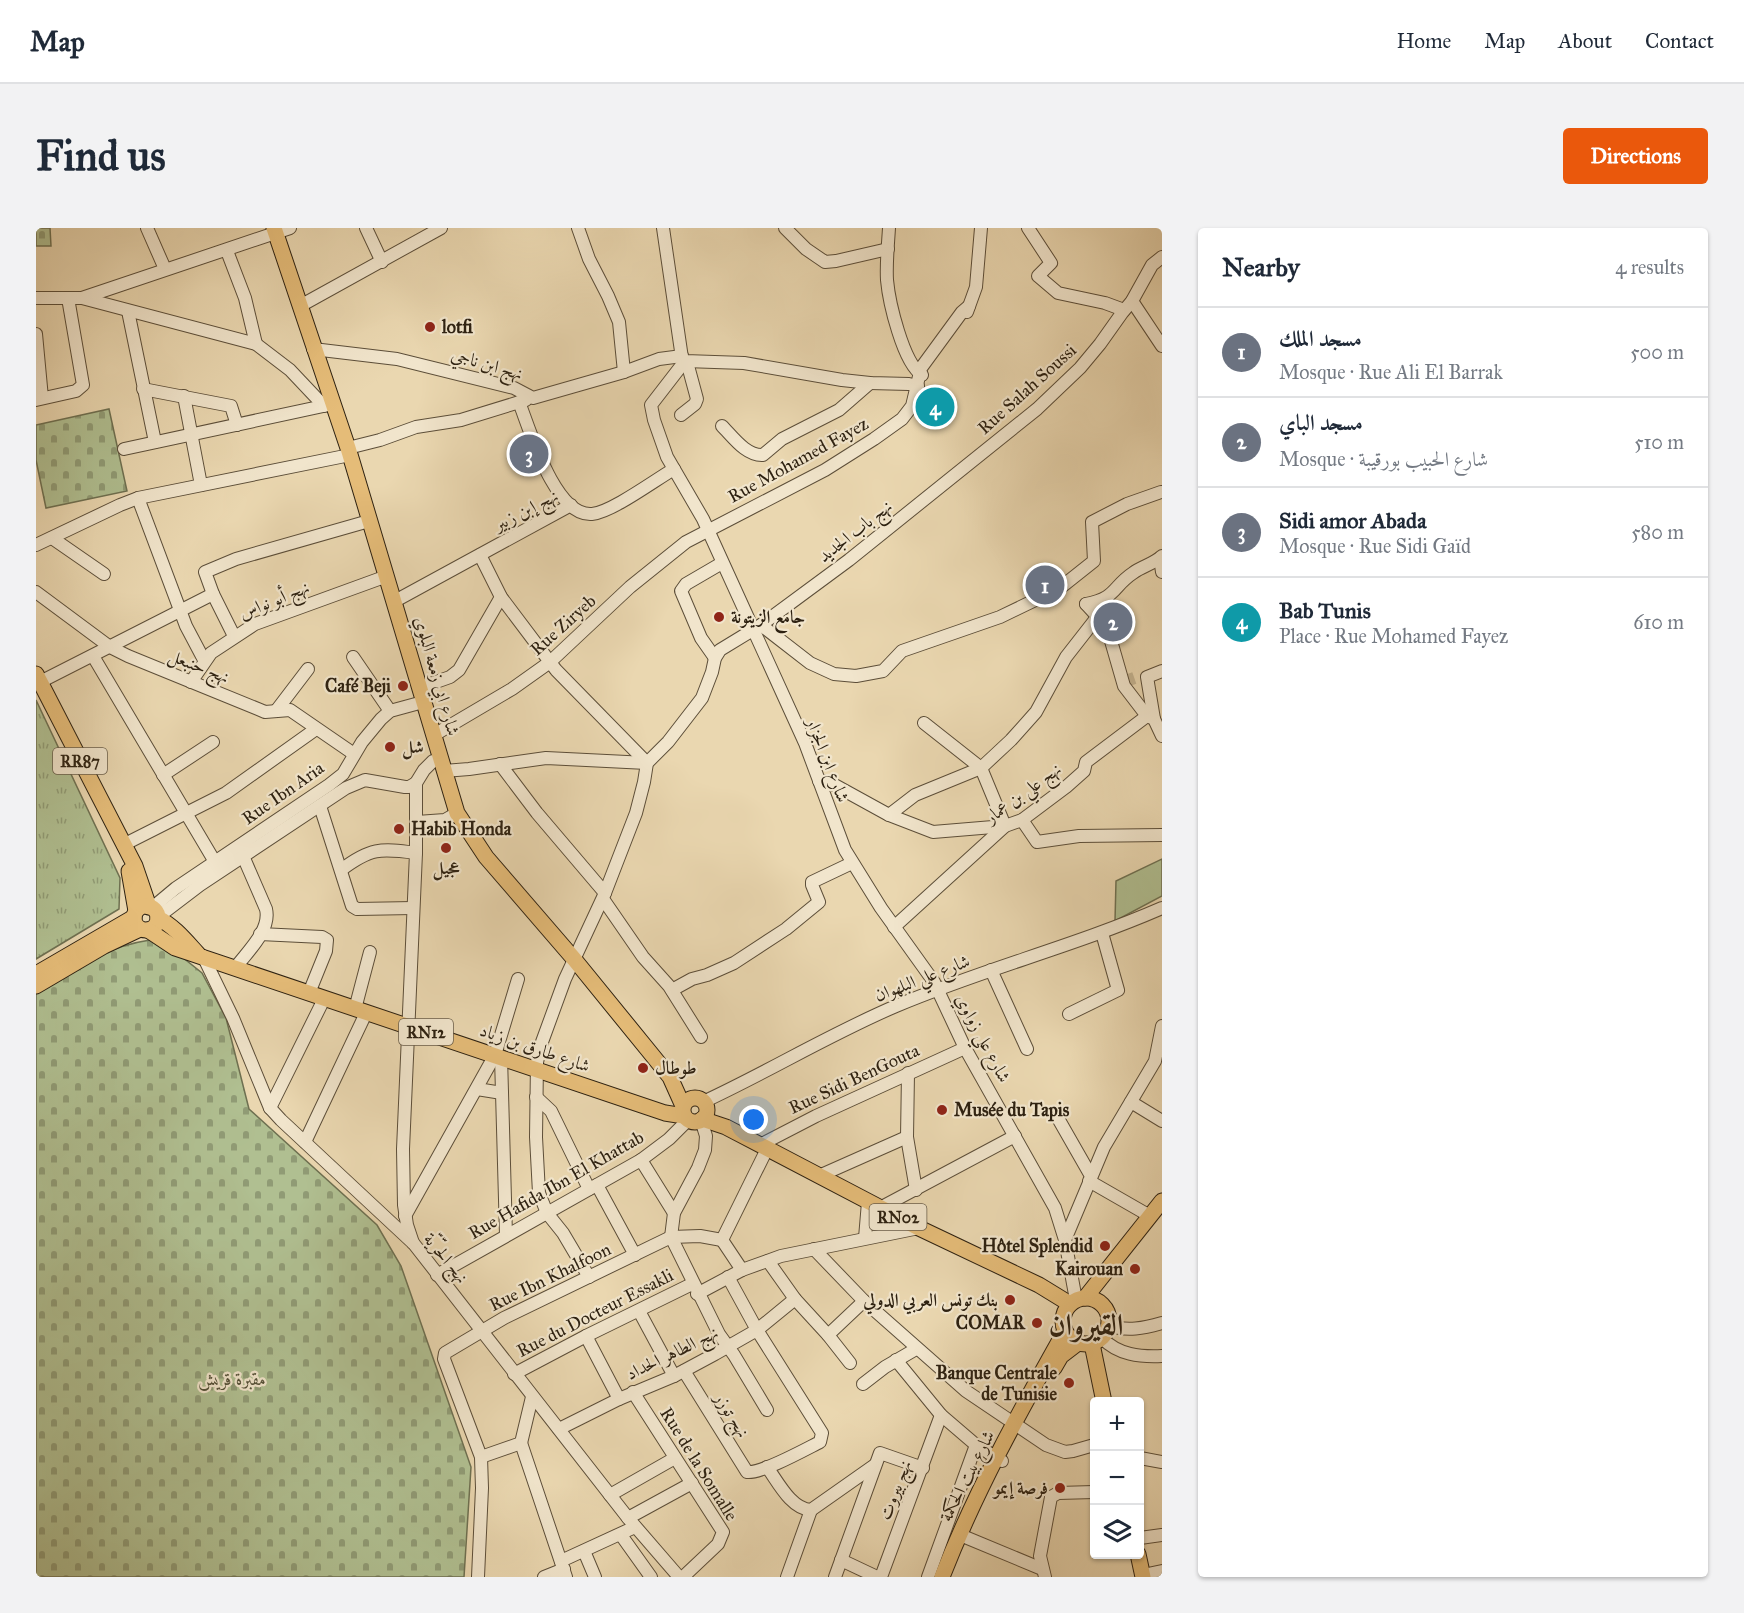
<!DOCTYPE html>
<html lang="en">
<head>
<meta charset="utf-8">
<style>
  body { margin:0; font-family:"IM FELL Great Primer",Amiri,serif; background:#f2f2f3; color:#1f2937 }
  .controls { position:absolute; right:18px; bottom:18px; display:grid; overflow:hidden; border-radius:6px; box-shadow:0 2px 4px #0004 }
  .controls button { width:54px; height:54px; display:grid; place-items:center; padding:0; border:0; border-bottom:2px solid #e0e1e3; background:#fff; color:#1f2937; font:30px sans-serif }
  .you { position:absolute; left:718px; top:892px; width:21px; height:21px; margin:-15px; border:4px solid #fff; border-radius:50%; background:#1a73e8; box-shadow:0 0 0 9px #1a73e833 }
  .badge { display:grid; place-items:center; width:39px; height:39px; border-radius:50%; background:#ea580c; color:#fff; font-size:20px; font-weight:700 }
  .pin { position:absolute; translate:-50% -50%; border:3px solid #fff; box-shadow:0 2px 6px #0006 }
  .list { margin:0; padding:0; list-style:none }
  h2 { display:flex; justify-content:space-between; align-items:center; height:78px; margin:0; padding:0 24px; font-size:26px }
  h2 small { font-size:20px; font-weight:400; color:#747a83 }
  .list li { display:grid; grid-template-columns:39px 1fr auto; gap:18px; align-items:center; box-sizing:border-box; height:90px; padding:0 24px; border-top:2px solid #e0e1e3 }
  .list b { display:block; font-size:22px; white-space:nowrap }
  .list p { margin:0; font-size:20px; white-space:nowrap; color:#747a83 }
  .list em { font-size:20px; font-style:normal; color:#747a83 }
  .icon { flex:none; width:33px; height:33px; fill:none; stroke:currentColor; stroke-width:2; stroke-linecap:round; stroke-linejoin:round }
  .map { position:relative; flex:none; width:1126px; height:1349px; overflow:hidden; border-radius:6px }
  header { display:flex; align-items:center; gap:36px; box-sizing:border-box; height:84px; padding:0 30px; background:#fff; border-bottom:2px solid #e0e1e3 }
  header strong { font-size:28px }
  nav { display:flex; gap:33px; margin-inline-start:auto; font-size:21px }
  .intro { display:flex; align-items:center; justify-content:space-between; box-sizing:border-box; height:144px; padding:0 36px }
  h1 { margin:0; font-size:42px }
  .button { padding:15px 27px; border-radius:6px; background:#ea580c; color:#fff; font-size:21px; font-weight:700 }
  main { display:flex; gap:36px; padding:0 36px }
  aside { flex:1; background:#fff; border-radius:6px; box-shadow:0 2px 4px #0004 }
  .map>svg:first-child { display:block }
  .grass { fill:url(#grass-tufts); stroke:#6e7051; stroke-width:1.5 }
  .cemetery { fill:url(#cemetery-stones); stroke:#6e7051; stroke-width:1.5 }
  .green { fill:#b0bf91; stroke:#6e7051; stroke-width:1.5 }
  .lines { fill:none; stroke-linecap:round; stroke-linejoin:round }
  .minor-tunnel { stroke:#c4b390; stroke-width:12; stroke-dasharray:12 6; stroke-linecap:butt }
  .minor-casing { stroke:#5c4e39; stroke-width:14 }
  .major-casing { stroke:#2d2111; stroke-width:17 }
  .minor { stroke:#f1e5cc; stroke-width:12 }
  .major { stroke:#e5bc78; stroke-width:15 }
  .poi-dot { fill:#8f2418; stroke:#f1e5cc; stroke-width:2 }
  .labels { text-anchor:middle; stroke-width:4.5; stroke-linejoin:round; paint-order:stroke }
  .shield { fill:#f1e5cc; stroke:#685c49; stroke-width:1.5 }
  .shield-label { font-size:16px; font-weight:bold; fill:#2d2111 }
  .poi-label { font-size:18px; font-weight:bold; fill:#2d2111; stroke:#f1e5cc; text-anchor:end }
  .street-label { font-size:18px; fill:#2d2111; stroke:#f1e5cc }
  .park-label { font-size:18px; font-style:italic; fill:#545037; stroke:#f1e5cc }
  .town-label { font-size:30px; font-weight:bold; fill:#2d2111; stroke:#f1e5cc }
</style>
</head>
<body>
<header>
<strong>Map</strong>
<nav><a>Home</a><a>Map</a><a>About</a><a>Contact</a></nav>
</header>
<div class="intro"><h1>Find us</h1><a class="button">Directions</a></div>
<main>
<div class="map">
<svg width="1126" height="1349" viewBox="0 0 1126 1349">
  <defs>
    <pattern id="grass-tufts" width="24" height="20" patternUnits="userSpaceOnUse" patternTransform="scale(1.5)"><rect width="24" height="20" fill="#b0bf91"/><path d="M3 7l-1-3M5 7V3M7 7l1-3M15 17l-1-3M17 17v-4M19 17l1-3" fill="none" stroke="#909b75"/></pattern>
    <pattern id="cemetery-stones" width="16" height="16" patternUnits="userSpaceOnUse" patternTransform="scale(1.5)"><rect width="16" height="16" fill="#b0bf91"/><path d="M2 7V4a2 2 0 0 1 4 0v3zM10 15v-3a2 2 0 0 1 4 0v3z" fill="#909b75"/></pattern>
  </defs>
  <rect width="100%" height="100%" fill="#ead7b0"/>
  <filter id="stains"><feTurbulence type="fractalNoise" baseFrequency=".00333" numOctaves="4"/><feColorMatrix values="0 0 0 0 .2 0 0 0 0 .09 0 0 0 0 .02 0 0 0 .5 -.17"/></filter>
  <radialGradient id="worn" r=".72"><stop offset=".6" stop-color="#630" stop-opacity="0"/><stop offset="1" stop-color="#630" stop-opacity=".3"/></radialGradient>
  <!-- grass -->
  <polygon class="grass" points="0,472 84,650 83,681 0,731"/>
  <!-- cemetery -->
  <g class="cemetery">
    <polygon points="0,0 14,0 15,18 0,18"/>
    <polygon points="73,181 91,263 10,280 0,232 0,197"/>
    <path d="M114 712 136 721 166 745 190 790 213 881 341 997 365 1038 435 1239 428 1349H0V766C39 741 67 719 114 712Z"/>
  </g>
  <!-- green -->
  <polygon class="green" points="1126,631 1126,668 1079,693 1080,653"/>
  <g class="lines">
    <!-- minor-tunnel -->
    <g class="minor-tunnel">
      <polyline points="895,176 901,184"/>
      <polyline points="1087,454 1104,448"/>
    </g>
    <defs>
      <g id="minor">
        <polyline points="111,0 129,41"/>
        <polyline points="330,0 346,34"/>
        <polyline points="542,0 553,31 572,68 583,94 588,144"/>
        <polyline points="627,0 646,130 649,133 708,135 806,152 834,155 873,156 882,158"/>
        <polyline points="749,0 770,21 789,34 800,33 852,21"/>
        <path d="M853 0C852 17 850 35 851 52 853 74 867 135 886 147"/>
        <polyline points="992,0 1015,35 1002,48 1022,65 1069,75 1088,82"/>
        <polyline points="191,23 209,70 220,116"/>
        <polyline points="0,70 46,70 254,0"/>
        <polyline points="46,70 220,116 254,142 288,178"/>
        <polyline points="1096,73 1126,118"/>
        <polyline points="264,78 405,0"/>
        <polyline points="92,83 119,214"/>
        <polyline points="931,84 940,59 945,0"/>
        <polyline points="0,106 6,170"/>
        <polyline points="277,121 361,131 478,160 497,170 588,144 623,131 646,128"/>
        <polyline points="649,133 615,177 618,192 631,229 667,291 769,515 809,622 845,680 898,754 929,820 1019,980 1029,1012 1040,1072"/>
        <polyline points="107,161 195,178 201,197"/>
        <polyline points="148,168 165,257"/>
        <polyline points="0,172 40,163 47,157 32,70"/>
        <path d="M483 174C494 202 519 289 556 286 576 284 619 252 638 241"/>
        <polyline points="645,187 659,176 661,171 651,134"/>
        <path d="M686 198C697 209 710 228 727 227L746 211 803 182 834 155"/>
        <polyline points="312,220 344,212 380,199 425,192 490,172"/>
        <polyline points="88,221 292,177"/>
        <polyline points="102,270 150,398 168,432"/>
        <polyline points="16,310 68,346"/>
        <polyline points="0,317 84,277 102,270 314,227"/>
        <polyline points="444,327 465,369 520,442 611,535"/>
        <polyline points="1124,330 1126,344"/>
        <polyline points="0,364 74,419 92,428 222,481 229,484 254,482 318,526"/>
        <polyline points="359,373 535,277"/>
        <polyline points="1050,376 1071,399 1088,458 1111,488 1118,491 1126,508"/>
        <path d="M1050 376C1081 370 1076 359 1097 345 1106 338 1118 336 1126 328"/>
        <polyline points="725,397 774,435 798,446 820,448 847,443 866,423 964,389 1024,360 1058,333 1056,294 1091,276 1125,264"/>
        <polyline points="198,408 177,366 169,344 200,331 333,293"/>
        <polyline points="57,428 179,634"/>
        <polyline points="317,429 354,483"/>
        <polyline points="679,430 665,410 645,363 650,356 686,335"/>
        <polyline points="4,454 177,366"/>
        <polyline points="155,454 175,425 219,396 351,348"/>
        <polyline points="383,460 414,449 423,442 465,369"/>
        <polyline points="240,483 272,441"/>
        <polyline points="1118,491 1111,449 1126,443"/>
        <polyline points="398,507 476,461 514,434 594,359 650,314 789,242 838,211 866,191 876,178 885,140 926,84 933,78"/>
        <polyline points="464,536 501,585 569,665"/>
        <polyline points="408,543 433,541 510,530 611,535"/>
        <polyline points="127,547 177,514"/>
        <polyline points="783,553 793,554 853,587 897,604 969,598 945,540 888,495"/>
        <polyline points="284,578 316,678 321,681 377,680"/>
        <polyline points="853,587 879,567 945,540 975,512 1000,484 1030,429 1062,388"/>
        <polyline points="986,592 1001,614 1043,608 1126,607"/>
        <polyline points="381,594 409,592 421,585"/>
        <polyline points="87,617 190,565 280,501"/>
        <path d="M305 642C334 620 344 620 380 625"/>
        <polyline points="567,671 607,729 633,758 665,809"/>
        <polyline points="116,680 140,660 293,557 307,546 326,514 345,491 354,483 387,474"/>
        <polyline points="122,689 164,657 310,560 329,552 369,559 373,559 380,555"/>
        <polyline points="858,699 969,598 986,592 1030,559 1048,543 1050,534 1111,488"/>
        <polyline points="224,706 286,709 291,712 290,723 273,765"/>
        <polyline points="167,728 197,790 234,880 245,892 378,1016 592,1290 643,1349"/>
        <path d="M200 739C212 723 235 702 230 681L207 628"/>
        <polyline points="955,742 991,821"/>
        <polyline points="636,762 656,751 671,747 698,735 750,701 783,674 776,657 776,654 816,635"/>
        <polyline points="319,781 334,724"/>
        <polyline points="1033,786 1082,762 1066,705"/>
        <polyline points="465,829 470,1007"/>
        <polyline points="872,845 871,909 880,962"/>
        <polyline points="441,861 466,865"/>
        <polyline points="500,869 515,883 553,961"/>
        <path d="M667 874C732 844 794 806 860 778 947 741 1039 718 1126 680"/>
        <polyline points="1095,874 1126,893"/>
        <polyline points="234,880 288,771"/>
        <polyline points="665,892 670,908 669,922 662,940 638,985 635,1009 683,1106 698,1127 731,1182"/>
        <polyline points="1023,892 1055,948"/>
        <polyline points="269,914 330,785"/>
        <polyline points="724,917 780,888 929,820"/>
        <polyline points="605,932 638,985"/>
        <polyline points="783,948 871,909"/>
        <polyline points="1053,953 1114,988"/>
        <polyline points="561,957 599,1027"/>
        <polyline points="844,980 979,908"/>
        <polyline points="369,988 459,827 482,751"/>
        <polyline points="829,1010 832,974"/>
        <polyline points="1029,1012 1068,919 1119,833 1126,798"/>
        <polyline points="377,1015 371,997 368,977 367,921 380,625 380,555 388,542 397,533 405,530"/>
        <polyline points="778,1021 828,1073 930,1163 1010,1217 1029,1224 1037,1223 1058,1217"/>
        <polyline points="732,1033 759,1071 792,1107 814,1135"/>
        <polyline points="706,1042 686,1012 731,921"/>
        <polyline points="401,1047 605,932 633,911 652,892"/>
        <polyline points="553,1049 527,1005 511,985 503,965 500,909 501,834 506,814 529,751 569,665 600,585 608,554 611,535 632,514 666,470 676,444 679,430 684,422 725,397 813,332 1001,181 1044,140 1064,116 1086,85 1096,73 1116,37 1126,29"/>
        <polyline points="661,1066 706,1042 745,1028 883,1000"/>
        <polyline points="603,1083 638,1148"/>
        <path d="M1073 1097C1090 1104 1109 1100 1126 1095"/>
        <polyline points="792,1107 828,1073"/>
        <polyline points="550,1108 583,1171"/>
        <path d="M1066 1110C1082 1127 1104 1129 1126 1128"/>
        <polyline points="860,1132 905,1187 940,1217 966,1233"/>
        <path d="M648 1143 711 1244C725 1246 770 1221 784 1214L786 1205 721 1102 692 1049"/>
        <polyline points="478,1146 550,1108 656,1056"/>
        <polyline points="827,1156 849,1139 880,1121"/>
        <polyline points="597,1164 687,1304 682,1316 647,1349"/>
        <polyline points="523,1201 583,1171 638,1148 679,1126 721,1102 759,1071"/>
        <polyline points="485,1215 530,1349"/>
        <polyline points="445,1229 485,1215 496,1169"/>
        <polyline points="1104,1230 1126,1234"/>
        <path d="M731 1239C742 1254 755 1281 775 1282L839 1237"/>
        <polyline points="574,1267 639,1230"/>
        <polyline points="592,1290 656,1255"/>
        <polyline points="585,1307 615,1349"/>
        <polyline points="929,1309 1006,1341"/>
        <polyline points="1104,1310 1126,1307"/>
        <polyline points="548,1323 559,1349"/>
        <polyline points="805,1332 841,1349"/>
        <polyline points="525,1333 599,1299"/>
        <polyline points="1107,1347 1126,1343"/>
        <polyline points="442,1349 446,1260 445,1229 408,1131 409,1125 468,1090 635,1009 664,1008 686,1012"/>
        <polyline points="508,1349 528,1341"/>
        <polyline points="751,1349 775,1282"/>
        <polyline points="799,1349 844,1225 887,1240"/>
        <polyline points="845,1349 905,1187"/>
        <polyline points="892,1349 940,1217"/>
        <polyline points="1009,1349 1004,1328 1015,1269 1022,1265 1058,1264"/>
      </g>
      <g id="major">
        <polyline points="238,0 312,220 421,585 450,629 538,731 634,849 647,878"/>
        <polyline points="0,446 99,638 113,679"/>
        <polyline points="93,643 100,683"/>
        <circle cx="110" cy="690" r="12"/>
        <path d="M122 690C138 698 150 713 162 726"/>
        <polyline points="112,702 139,720 151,724 629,885 648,888"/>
        <polyline points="0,746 98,689"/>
        <polyline points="0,758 68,718 104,701"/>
        <circle cx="659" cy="882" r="12"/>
        <polyline points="666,891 690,899 883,1000 1003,1057 1034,1076"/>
        <circle cx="1050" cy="1093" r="23"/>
        <polyline points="1049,1070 1126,973"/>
        <polyline points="1056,1116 1068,1174"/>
        <polyline points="1018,1140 1025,1128 1042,1115"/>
        <polyline points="1102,1326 1107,1349"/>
        <path d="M906 1349C939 1264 984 1183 1029 1103"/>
      </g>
    </defs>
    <!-- minor casing -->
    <use href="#minor" class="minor-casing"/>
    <!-- major casing -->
    <use href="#major" class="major-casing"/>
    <!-- minor -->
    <use href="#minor" class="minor"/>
    <!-- major -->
    <use href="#major" class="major"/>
  </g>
  <!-- markers -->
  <g class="poi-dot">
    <circle cx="394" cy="99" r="6"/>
    <circle cx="683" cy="389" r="6"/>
    <circle cx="367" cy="458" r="6"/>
    <circle cx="354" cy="519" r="6"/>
    <circle cx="363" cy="601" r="6"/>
    <circle cx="410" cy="620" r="6"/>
    <circle cx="607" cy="840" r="6"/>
    <circle cx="906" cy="882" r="6"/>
    <circle cx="1069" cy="1018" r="6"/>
    <circle cx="1099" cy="1041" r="6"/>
    <circle cx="974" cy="1072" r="6"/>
    <circle cx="1001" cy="1095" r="6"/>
    <circle cx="1033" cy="1155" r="6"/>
    <circle cx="1024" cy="1260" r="6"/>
  </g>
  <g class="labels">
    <!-- shield labels -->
    <g class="shield">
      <rect x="17" y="520" width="54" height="26" rx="4.5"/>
      <rect x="363" y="791" width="54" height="26" rx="4.5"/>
      <rect x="833.5" y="976" width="57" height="26" rx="4.5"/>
    </g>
    <g class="shield-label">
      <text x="44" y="539">RR87</text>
      <text x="390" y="810">RN12</text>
      <text x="862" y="995">RN02</text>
    </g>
    <!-- poi labels -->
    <g class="poi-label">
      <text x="406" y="105" text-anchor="start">lotfi</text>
      <text x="695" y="395" text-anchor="start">جامع الزيتونة</text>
      <text x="355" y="464">Café Beji</text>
      <text x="366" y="525" text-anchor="start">شل</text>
      <text x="375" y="607" text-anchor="start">Habib Honda</text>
      <text x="410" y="646" text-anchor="middle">عجيل</text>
      <text x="619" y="846" text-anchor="start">طوطال</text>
      <text x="918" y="888" text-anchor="start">Musée du Tapis</text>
      <text x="1057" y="1024">Hôtel Splendid</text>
      <text x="1087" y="1047">Kairouan</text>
      <text x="962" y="1078">بنك تونس العربي الدولي</text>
      <text x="989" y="1101">COMAR</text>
      <text x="1021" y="1151">Banque Centrale<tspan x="1021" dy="21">de Tunisie</tspan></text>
      <text x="1012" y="1266">فرصة إيمو</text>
    </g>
    <!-- street labels -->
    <g class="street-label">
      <text transform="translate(451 136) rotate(16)" y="6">نهج ابن ناجي</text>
      <text transform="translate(991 161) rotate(-42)" y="6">Rue Salah Soussi</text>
      <text transform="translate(762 232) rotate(-29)" y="6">Rue Mohamed Fayez</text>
      <text transform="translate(490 282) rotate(-27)" y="6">نهج إبن زبير</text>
      <text transform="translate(819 303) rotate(-38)" y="6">نهج باب الجديد</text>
      <text transform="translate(238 372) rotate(-22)" y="6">نهج أبو نواس</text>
      <text transform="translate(527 397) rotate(-42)" y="6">Rue Ziryeb</text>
      <text transform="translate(163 438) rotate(22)" y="6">نهج حنبعل</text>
      <text transform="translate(401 448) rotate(74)" y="6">شارع ابي زمعة البلوي</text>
      <text transform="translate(792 532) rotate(69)" y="6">شارع ابن الجزار</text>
      <text transform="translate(247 565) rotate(-35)" y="6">Rue Ibn Aria</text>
      <text transform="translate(987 565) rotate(-36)" y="6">نهج علي بن عمار</text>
      <text transform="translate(886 750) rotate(-21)" y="6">شارع علي البلهوان</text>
      <text transform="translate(947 810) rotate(62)" y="6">شارع علي زواوي</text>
      <text transform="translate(499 820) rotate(19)" y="6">شارع طارق بن زياد</text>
      <text transform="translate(818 851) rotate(-25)" y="6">Rue Sidi BenGouta</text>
      <text transform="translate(520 957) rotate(-30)" y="6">Rue Hafida Ibn El Khattab</text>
      <text transform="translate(410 1030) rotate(51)" y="6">نهج الحرّيّة</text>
      <text transform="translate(514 1049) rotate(-26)" y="6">Rue Ibn Khalfoon</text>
      <text transform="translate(559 1085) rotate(-27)" y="6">Rue du Docteur Essakli</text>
      <text transform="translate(636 1125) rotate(-26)" y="6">نهج الطاهر الحداد</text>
      <text transform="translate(696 1187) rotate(58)" y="6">نهج توزر</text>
      <text transform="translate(663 1236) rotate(58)" y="6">Rue de la Somalle</text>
      <text transform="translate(931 1248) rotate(-63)" y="6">شارع بيت الحكمة</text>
      <text transform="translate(859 1262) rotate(-69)" y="6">نهج بيروت</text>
    </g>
    <!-- park labels -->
    <g class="park-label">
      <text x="196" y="1157">مقبرة قريش</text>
    </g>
    <!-- town labels -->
    <g class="town-label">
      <text x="1050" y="1107">القيروان</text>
    </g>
  </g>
  <rect width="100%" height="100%" filter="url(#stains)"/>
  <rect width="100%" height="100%" fill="url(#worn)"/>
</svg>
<div class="controls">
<button>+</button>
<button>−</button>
<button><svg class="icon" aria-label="layers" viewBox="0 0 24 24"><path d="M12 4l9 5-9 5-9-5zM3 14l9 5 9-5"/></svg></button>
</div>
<div class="you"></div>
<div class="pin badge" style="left:1009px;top:357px;background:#6b7280">1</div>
<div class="pin badge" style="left:1077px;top:394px;background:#6b7280">2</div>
<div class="pin badge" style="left:493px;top:226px;background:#6b7280">3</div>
<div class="pin badge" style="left:899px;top:179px;background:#0f9aa8">4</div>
</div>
<aside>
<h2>Nearby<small>4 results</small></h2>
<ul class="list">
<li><span class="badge" style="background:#6b7280">1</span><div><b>مسجد الملك</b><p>Mosque · Rue Ali El Barrak</p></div><em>500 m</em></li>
<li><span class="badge" style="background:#6b7280">2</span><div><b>مسجد الباي</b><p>Mosque · شارع الحبيب بورقيبة</p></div><em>510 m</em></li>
<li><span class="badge" style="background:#6b7280">3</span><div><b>Sidi amor Abada</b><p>Mosque · Rue Sidi Gaïd</p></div><em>580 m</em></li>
<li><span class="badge" style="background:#0f9aa8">4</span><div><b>Bab Tunis</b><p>Place · Rue Mohamed Fayez</p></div><em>610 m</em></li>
</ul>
</aside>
</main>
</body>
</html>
